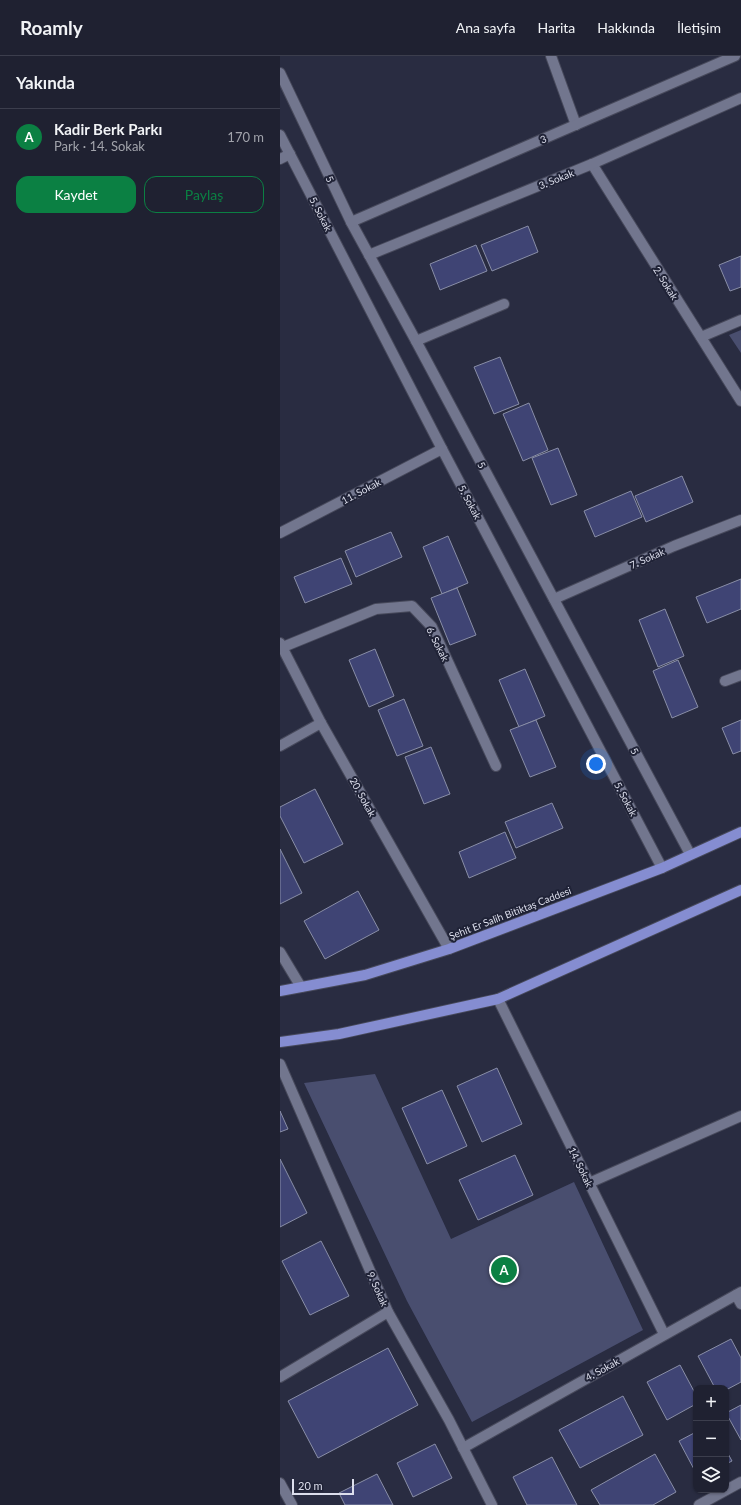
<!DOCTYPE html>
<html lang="tr">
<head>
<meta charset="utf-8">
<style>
  body { margin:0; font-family:Lato,sans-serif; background:#272939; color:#f1f3f6 }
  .controls { position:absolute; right:12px; bottom:12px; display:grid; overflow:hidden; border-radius:8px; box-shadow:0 1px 3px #0004 }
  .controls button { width:36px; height:36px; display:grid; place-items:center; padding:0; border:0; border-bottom:1px solid #3c3e4d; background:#1f2131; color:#f1f3f6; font:20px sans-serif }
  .scale { position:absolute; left:12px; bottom:10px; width:62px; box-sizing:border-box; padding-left:4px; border:2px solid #dddfed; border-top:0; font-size:11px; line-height:14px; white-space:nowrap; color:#dddfed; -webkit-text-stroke:3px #202337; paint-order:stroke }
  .you { position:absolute; left:316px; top:708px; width:14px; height:14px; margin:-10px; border:3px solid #fff; border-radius:50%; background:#1a73e8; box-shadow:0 0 0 6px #1a73e833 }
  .badge { display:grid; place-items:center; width:26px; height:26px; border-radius:50%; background:#0b8043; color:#fff; font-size:13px; font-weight:700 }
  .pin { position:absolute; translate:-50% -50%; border:2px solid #fff; box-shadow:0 1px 4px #0006 }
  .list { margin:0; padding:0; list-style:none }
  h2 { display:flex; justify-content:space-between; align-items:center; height:52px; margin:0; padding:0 16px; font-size:17px }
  h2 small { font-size:13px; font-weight:400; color:#a1a3ab }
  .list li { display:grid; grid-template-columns:26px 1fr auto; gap:12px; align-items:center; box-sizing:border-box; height:56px; padding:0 16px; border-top:1px solid #3c3e4d }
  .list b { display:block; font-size:15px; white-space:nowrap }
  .list p { margin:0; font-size:13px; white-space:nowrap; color:#a1a3ab }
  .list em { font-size:13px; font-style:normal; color:#a1a3ab }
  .actions { display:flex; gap:8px; padding:12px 16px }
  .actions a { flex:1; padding:9px 0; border:1px solid #0b8043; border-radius:12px; text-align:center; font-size:14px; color:#0b8043 }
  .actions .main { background:#0b8043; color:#fff }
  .icon { flex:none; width:22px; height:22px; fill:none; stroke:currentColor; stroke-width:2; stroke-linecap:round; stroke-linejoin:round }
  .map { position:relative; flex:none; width:461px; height:1449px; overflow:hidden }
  header { display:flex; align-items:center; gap:24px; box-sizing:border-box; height:56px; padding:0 20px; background:#1f2131; border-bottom:1px solid #3c3e4d }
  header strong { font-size:19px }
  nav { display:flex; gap:22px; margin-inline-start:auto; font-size:14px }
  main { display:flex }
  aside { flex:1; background:#1f2131 }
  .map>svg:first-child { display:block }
  .green { fill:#494e6f }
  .building { fill:#3f4474; stroke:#898ea7 }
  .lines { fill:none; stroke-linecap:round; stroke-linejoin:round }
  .minor-casing { stroke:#47495b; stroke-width:12 }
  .major-casing { stroke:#47495b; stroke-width:12 }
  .minor { stroke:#72768e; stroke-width:10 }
  .major { stroke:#858dd1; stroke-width:10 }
  .labels { text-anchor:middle; stroke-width:4; stroke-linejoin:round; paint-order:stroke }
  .street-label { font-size:10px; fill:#dddfed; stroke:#202337 }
</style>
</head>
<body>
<header>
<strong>Roamly</strong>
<nav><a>Ana sayfa</a><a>Harita</a><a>Hakkında</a><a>İletişim</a></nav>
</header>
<main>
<aside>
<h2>Yakında<small></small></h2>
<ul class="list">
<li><span class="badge">A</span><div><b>Kadir Berk Parkı</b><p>Park · 14. Sokak</p></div><em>170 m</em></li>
</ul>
<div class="actions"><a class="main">Kaydet</a><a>Paylaş</a></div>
</aside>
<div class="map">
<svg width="461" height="1449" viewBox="0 0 461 1449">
  <rect width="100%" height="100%" fill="#292c41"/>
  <!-- green -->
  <g class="green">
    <polygon points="461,274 461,297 449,279"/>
    <polygon points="95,1018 171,1183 294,1126 363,1274 192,1366 127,1245 24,1027"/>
  </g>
  <!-- building -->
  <g class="building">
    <polygon points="248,170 258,196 212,215 201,189"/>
    <polygon points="196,189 207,215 160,234 150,208"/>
    <polygon points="461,200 461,231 450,235 439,209"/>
    <polygon points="220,301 239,348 214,358 194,311"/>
    <polygon points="249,347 268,394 243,405 223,358"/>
    <polygon points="278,392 297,439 271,449 252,402"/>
    <polygon points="402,420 413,446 366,466 355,440"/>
    <polygon points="351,435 362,461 315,481 304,455"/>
    <polygon points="111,476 122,501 76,521 65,495"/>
    <polygon points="168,480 188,527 162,538 143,491"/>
    <polygon points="61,502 72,528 25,547 14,521"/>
    <polygon points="461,523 461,553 427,567 416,541"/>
    <polygon points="177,532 196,579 170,589 151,542"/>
    <polygon points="385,553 404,600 378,611 359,564"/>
    <polygon points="95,593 114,640 89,651 69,604"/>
    <polygon points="398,604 418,651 392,662 373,615"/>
    <polygon points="245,613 265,660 239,671 219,624"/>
    <polygon points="124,643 143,690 117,700 98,654"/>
    <polygon points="256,664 276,711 250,721 230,674"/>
    <polygon points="461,664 461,695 453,698 442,672"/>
    <polygon points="151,691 170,738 144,748 125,701"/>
    <polygon points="35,733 63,788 24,807 0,760 0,751"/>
    <polygon points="272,747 283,772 236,792 225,766"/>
    <polygon points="225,776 236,802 189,822 179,796"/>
    <polygon points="0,793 22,837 0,848"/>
    <polygon points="78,835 99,874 45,903 24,865"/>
    <polygon points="217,1012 242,1068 202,1086 177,1030"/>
    <polygon points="162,1034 187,1090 147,1108 122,1052"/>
    <polygon points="0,1055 8,1073 0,1076"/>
    <polygon points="235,1099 253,1139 198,1164 179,1124"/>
    <polygon points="0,1103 27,1157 0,1171"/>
    <polygon points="41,1185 69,1240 30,1259 2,1205"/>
    <polygon points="451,1283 461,1302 461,1326 446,1334 446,1332 435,1332 418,1300"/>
    <polygon points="108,1292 138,1349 38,1402 8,1345"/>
    <polygon points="400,1309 416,1339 416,1348 387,1364 367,1326"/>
    <polygon points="343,1340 363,1379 300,1412 279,1374"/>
    <polygon points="461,1349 461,1384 446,1357"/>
    <polygon points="416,1376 416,1417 399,1385"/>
    <polygon points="155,1388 172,1422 133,1441 117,1407"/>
    <polygon points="446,1394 452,1405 446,1408"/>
    <polygon points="375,1398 396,1436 373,1449 320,1449 311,1434"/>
    <polygon points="272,1401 297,1449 247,1449 233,1421"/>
    <polygon points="97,1418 113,1449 65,1449 59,1437"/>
  </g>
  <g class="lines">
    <defs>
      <g id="minor">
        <polyline points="271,0 296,69"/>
        <polyline points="0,17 71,166 136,285 410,798"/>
        <polyline points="0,79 162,393 382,812"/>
        <polyline points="0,103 10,98"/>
        <polyline points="312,108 461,345"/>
        <polyline points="71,166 455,0"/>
        <polyline points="89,199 312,108 461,42"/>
        <polyline points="421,281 461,264"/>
        <polyline points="136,285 224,248"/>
        <polyline points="0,477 162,393"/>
        <polyline points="274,543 394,490 461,464"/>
        <polyline points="0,587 41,667 169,893"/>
        <polyline points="3,591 96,553 132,550 152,571 216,710"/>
        <polyline points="445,625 461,619"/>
        <polyline points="0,690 41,667"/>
        <polyline points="0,896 21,931"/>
        <polyline points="218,943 384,1278"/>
        <polyline points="0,1008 108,1256 169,1364 212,1449"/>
        <polyline points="309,1127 461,1060"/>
        <polyline points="456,1239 461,1248"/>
        <polyline points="0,1321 108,1256"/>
        <polyline points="183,1392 461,1236"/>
        <polyline points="0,1427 12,1449"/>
        <polyline points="419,1449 461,1426"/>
      </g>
      <g id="major">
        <polyline points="0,935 85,919 169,893 382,812 461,776"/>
        <polyline points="0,986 59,978 218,943 461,834"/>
      </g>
    </defs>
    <!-- minor casing -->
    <use href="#minor" class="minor-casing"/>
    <!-- major casing -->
    <use href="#major" class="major-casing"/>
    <!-- minor -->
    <use href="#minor" class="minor"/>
    <!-- major -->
    <use href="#major" class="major"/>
  </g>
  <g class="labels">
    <!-- street labels -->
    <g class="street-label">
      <text transform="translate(263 83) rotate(-23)" y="4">3</text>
      <text transform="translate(50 123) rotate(65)" y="4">5</text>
      <text transform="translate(276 123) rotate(-22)" y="4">3. Sokak</text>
      <text transform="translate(41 158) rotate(63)" y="4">5. Sokak</text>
      <text transform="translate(386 227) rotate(58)" y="4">2. Sokak</text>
      <text transform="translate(202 409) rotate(62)" y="4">5</text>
      <text transform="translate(81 435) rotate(-28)" y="4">11. Sokak</text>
      <text transform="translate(190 446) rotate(62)" y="4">5. Sokak</text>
      <text transform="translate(367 502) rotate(-24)" y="4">7. Sokak</text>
      <text transform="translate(158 588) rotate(63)" y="4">6. Sokak</text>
      <text transform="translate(355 695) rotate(62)" y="4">5</text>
      <text transform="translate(83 741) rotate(61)" y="4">20. Sokak</text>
      <text transform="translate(346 743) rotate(62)" y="4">5. Sokak</text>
      <text transform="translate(230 857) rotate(-21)" y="4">Şehit Er Salih Bitiktaş Caddesi</text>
      <text transform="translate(301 1111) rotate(64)" y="4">14. Sokak</text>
      <text transform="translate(98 1233) rotate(66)" y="4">9. Sokak</text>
      <text transform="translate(322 1313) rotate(-29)" y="4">4. Sokak</text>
    </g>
  </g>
</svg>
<div class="controls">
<button>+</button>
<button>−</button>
<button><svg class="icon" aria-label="layers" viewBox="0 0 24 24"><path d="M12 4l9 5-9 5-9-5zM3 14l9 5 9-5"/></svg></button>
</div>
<div class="scale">20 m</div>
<div class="you"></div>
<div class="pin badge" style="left:224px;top:1214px">A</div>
</div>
</main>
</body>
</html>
